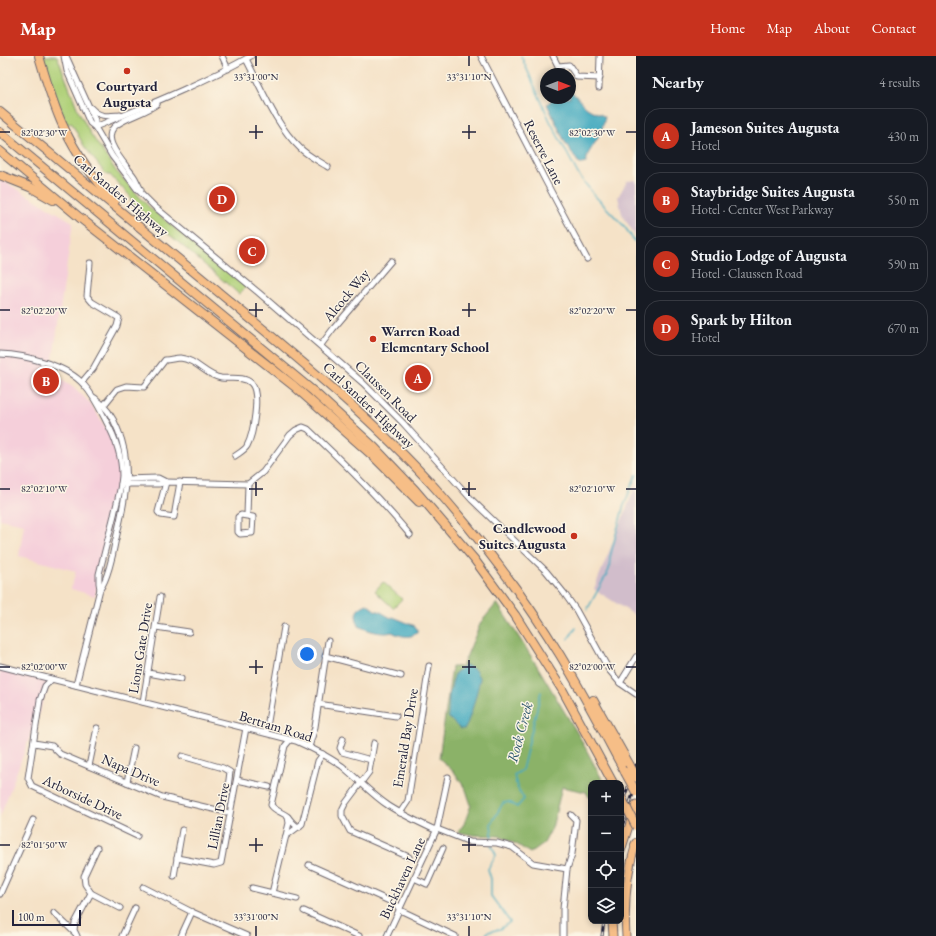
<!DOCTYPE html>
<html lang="en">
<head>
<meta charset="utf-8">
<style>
  body { margin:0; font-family:"EB Garamond",serif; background:#242831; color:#f1f3f6 }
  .controls { position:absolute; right:12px; bottom:12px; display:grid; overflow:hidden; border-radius:8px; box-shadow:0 2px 6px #0003 }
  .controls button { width:36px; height:36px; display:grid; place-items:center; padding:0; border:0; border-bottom:1px solid #363941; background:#171b24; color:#f1f3f6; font:20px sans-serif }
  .compass { position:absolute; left:540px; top:12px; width:36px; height:36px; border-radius:50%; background:#171b24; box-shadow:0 2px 6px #0003; rotate:90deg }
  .scale { position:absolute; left:12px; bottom:10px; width:69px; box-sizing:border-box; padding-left:4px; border:2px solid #22223b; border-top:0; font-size:11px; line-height:14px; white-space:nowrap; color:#22223b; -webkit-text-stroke:3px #fcf5e5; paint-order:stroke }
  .you { position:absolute; left:307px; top:598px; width:14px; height:14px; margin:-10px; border:3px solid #fff; border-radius:50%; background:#1a73e8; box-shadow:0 0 0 6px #1a73e833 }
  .badge { display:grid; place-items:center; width:26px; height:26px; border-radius:50%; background:#c8321e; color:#fff; font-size:13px; font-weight:700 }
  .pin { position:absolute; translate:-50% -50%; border:2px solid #fff; box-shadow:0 1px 4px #0006 }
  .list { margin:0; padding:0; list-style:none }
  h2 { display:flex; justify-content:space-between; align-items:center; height:52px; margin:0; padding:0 16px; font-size:17px }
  h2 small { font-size:13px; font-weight:400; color:#9ea1a6 }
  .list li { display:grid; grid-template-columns:26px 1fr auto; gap:12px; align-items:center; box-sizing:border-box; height:56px; margin:0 8px 8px; padding:0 8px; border:1px solid #363941; border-radius:16px }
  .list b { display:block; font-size:15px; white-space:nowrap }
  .list p { margin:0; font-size:13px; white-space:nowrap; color:#9ea1a6 }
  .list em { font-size:13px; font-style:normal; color:#9ea1a6 }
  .icon { flex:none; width:22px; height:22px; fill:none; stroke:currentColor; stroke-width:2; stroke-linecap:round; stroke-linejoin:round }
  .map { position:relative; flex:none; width:636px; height:880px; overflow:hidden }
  header { display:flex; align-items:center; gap:24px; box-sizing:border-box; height:56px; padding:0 20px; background:#c8321e; color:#fff }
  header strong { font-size:19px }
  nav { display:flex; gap:22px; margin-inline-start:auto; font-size:14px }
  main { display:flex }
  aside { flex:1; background:#171b24 }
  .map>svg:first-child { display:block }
  .built { fill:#f5cfda }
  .industrial { fill:#d1bdcb }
  .green { fill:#afd078; stroke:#68795a }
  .forest { fill:#8bb268; stroke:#566a52 }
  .water { fill:#40a9bf; stroke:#31667d }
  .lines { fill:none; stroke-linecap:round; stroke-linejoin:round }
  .stream { stroke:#40a9bf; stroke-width:1.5 }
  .minor-casing { stroke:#6c656c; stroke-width:7 }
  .major-casing { stroke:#6c656c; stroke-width:9 }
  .highway-casing { stroke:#6c656c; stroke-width:10 }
  .minor { stroke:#fff; stroke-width:5 }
  .major { stroke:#f6be87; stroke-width:7 }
  .highway { stroke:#f6be87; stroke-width:8 }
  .rail-casing { stroke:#22223b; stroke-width:3 }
  .rail { stroke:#fcf5e5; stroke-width:1.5; stroke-dasharray:4.5; stroke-linecap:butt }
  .highway-bridge-casing { stroke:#6c656c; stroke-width:10; stroke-linecap:butt }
  .highway-bridge { stroke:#f6be87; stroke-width:8 }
  .ticks { fill:none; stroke:#22223b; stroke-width:1.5 }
  .poi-dot { fill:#c8321e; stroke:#fcf5e5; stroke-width:1.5 }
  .labels { text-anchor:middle; stroke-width:3; stroke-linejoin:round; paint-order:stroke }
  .poi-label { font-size:14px; font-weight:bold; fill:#22223b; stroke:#fcf5e5 }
  .street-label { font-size:14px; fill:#22223b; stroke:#fcf5e5 }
  .water-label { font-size:15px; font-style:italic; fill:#2e5870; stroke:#fcf5e5 }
  .ticks-label { font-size:10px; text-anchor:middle; fill:#22223b; stroke:#fcf5e5; stroke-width:3; stroke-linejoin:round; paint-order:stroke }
</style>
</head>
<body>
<header>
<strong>Map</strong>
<nav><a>Home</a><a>Map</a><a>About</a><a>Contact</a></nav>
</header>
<main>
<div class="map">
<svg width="636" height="880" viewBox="0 0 636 880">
  <rect width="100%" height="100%" fill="#fcf5e5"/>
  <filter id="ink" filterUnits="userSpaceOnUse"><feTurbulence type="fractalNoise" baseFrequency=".025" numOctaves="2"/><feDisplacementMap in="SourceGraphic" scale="8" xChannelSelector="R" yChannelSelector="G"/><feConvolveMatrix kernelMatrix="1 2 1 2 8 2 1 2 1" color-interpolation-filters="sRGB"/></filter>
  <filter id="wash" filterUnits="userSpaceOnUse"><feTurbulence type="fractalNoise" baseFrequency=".012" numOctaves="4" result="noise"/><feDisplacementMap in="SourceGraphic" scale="16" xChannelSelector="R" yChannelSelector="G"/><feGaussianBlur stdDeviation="0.9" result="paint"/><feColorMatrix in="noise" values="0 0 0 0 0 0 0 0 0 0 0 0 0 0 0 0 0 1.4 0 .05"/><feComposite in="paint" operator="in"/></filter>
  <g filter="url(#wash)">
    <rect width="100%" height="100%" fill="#f5e2c7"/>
    <!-- built -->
    <g class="built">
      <polygon points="0,123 73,166 51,316 74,331 90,347 112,382 120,418 117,440 95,540 71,533 76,515 19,500 24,468 0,463"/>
      <polygon points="0,612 51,624 0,761"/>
    </g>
    <!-- industrial -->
    <g class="industrial">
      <polygon points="636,124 636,181 622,158 618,141 627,125"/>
      <polygon points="636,429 636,560 594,533"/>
    </g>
    <!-- green -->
    <g class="green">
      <polygon points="42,0 57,0 78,54 90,77 116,115 148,150 246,231 239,238 131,146 130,140 110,119 107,119 104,116 84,90 71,66 67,69 64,65"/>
      <polygon points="383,526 402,543 393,552 375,535"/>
    </g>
    <!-- forest -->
    <polygon class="forest" points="497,547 536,608 579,680 604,727 591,727 591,744 586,736 562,731 552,772 544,787 530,797 518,789 499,780 473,779 458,776 464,768 471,749 466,734 455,717 439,702 452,611 462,611 481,566"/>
    <!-- water -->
    <g class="water">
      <path d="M570 35C576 39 581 47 587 52 592 56 600 57 605 61L601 77 588 98 586 107 582 108 578 106 565 86 547 48 554 42H570Z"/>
      <path d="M367 548 376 555H379L391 562 393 561 415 570 417 573V577C409 583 400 580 392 576 383 579 368 575 359 570 354 558 355 553 367 548Z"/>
      <path d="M466 609 475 614 480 623C476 640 472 656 465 673H460L448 661 449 639 455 617Z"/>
    </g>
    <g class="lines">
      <!-- stream -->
      <g class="stream">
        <polyline points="521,0 550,65 578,118 594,139 624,170 636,187"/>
        <polyline points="636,200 636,239"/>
        <polyline points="587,554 609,514 610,501 623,452 636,419"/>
        <polyline points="568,583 576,572"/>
        <polyline points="491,785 492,777 491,768 503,747 509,746 517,751 524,743 517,731 514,719 522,714 541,636"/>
        <polyline points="485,880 488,876 500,873 510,866 491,840 491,823 488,813 496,799 491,788"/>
      </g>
    </g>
  </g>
  <g filter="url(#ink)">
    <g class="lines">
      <defs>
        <g id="minor">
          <polyline points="64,0 67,15 90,67 95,71 112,100 125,117 137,133 155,151 259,237 363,327 403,367 472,444 546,515 564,537 576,554 609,614 620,627 636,638"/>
          <polyline points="66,0 95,64 95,71"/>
          <polyline points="222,0 228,13"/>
          <polyline points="481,0 545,124 587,203"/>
          <polyline points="553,0 558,10 569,9 577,21 600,22"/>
          <path d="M246 3C262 33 275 68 300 92 308 100 319 105 328 111"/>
          <polyline points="599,32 600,0"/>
          <path d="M91 52C100 62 108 60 120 59"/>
          <path d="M95 71C148 49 201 28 251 0"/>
          <path d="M141 134C139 130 137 126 135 122 127 109 96 81 118 68 130 60 145 57 157 48"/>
          <polyline points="321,289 333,273 391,205"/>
          <path d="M0 298C25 299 67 309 84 329 94 340 100 353 106 365 116 383 122 400 122 420 121 433 117 446 114 459 109 479 104 498 99 518V527L100 533 76 629"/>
          <polyline points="82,326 93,313 117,270 119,262 92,246 87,240 90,207"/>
          <path d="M95 342C107 351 113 361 118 374 134 412 124 448 115 487 113 498 107 525 100 533"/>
          <path d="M104 349 117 333 126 330 144 331 165 304C170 304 175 302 180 302 196 303 206 320 221 322 231 323 244 320 251 327 261 337 253 379 247 390 245 394 239 397 235 400"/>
          <polyline points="124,423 158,422 166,426"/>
          <polyline points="166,426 158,456 161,459 174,461 180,426"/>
          <path d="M121 428H159L166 426 248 428 263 416 290 379 296 374 303 371 308 373C344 407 379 441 410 479"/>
          <polyline points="247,460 241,459 238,461 238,476 240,478 252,477 253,461 247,460 248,428"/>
          <polyline points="156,571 189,576"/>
          <polyline points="325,600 401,620"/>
          <path d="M0 610 296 685C312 692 327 700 342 710 358 723 372 739 389 750 403 759 418 766 433 773H437L470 786 497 787 512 791 533 807 567 813"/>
          <polyline points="148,617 181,623"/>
          <polyline points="51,624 45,630 40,644 28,722 32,730 137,780"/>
          <polyline points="620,627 636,601"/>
          <polyline points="143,646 160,541"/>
          <polyline points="318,648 396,660"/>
          <polyline points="266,677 284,571"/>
          <polyline points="343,683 340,692 342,696 371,704"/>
          <path d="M290 684 285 690 271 749C275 755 282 756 287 760 291 764 294 770 299 771"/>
          <polyline points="34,687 52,690 60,698 162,741 226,756"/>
          <polyline points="374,687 369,716 345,748 342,754 342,760 350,775 409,801"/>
          <polyline points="309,691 315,671 328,585"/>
          <polyline points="182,700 223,712 230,716 226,746 222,755"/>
          <polyline points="89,710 97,672"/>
          <polyline points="237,724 269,731"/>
          <polyline points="127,726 134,692"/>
          <polyline points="400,757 408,745 429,610"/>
          <polyline points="286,780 302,768 318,705 323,698"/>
          <polyline points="177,802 214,809 221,807 246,672"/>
          <polyline points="309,809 396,848 400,854 455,880"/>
          <polyline points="174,820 182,774"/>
          <polyline points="414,822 427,828 443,792"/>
          <polyline points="143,831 192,856 247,880"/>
          <polyline points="252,832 297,843"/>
          <polyline points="91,837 120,852"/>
          <polyline points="272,837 289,767 288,761"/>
          <polyline points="0,838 33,764"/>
          <polyline points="304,855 359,880"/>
          <polyline points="54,857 75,877"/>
          <polyline points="77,880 74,874 75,867 91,837 85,828 84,820 97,792"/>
          <polyline points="122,880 135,852"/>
          <polyline points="181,880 192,856"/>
          <polyline points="387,880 437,773 448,721"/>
          <polyline points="563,880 563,853 567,813 572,798 576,764 571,759"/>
        </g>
        <g id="major">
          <polyline points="621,795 636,748"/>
          <polyline points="612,865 613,880"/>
          <path d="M626 880C624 849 627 816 636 787"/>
        </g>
        <g id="highway">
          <path d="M39 0C46 24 53 49 64 72 77 100 94 123 115 145"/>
          <path d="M0 56C76 119 152 181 228 244 300 304 373 363 436 433 482 485 524 540 560 599 583 637 604 677 625 716"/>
          <polyline points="0,76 313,335 375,392 415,434 474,503 515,559 563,635 613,727"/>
          <polyline points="0,95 79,161 294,330 373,400 419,446"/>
          <polyline points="0,119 30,131 53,144"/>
          <polyline points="593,644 629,708"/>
          <polyline points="635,789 636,787"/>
        </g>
      </defs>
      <!-- minor casing -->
      <use href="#minor" class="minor-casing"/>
      <!-- major casing -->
      <use href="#major" class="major-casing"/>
      <!-- highway casing -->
      <use href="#highway" class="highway-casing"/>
      <!-- minor -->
      <use href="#minor" class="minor"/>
      <!-- major -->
      <use href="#major" class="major"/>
      <!-- highway -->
      <use href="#highway" class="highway"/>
      <defs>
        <g id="rail">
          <polyline points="621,750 636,709"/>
          <polyline points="621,773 636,729"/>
          <polyline points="602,880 604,865"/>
        </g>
      </defs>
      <!-- rail casing -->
      <use href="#rail" class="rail-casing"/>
      <!-- rail -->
      <use href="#rail" class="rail"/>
      <defs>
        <g id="highway-bridge">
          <polyline points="629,708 636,721"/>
          <polyline points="625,716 636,736"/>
          <polyline points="621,741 636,770"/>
        </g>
      </defs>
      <!-- highway-bridge casing -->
      <use href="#highway-bridge" class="highway-bridge-casing"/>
      <!-- highway-bridge -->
      <use href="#highway-bridge" class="highway-bridge"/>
    </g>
  </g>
  <!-- ticks -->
  <path class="ticks" d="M256 0V10M469 0V10M256 69V83M469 69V83M0 76H10M249 76H263M462 76H476M626 76H636M256 247V261M469 247V261M0 254H10M249 254H263M462 254H476M626 254H636M256 426V440M469 426V440M0 433H10M249 433H263M462 433H476M626 433H636M256 604V618M469 604V618M0 611H10M249 611H263M462 611H476M626 611H636M256 782V796M469 782V796M0 789H10M249 789H263M462 789H476M256 870V880M469 870V880"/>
  <!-- markers -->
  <g class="poi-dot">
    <circle cx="127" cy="15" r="4"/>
    <circle cx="373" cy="283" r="4"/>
    <circle cx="574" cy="480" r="4"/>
  </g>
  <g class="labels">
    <!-- poi labels -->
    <g class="poi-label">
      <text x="127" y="35">Courtyard<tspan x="127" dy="16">Augusta</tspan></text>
      <text x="381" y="280" text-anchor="start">Warren Road<tspan x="381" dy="16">Elementary School</tspan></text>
      <text x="566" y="477" text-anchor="end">Candlewood<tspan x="566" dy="16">Suites Augusta</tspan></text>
    </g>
    <!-- street labels -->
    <g class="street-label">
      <text transform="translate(544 96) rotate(63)" y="5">Reserve Lane</text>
      <text transform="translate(121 139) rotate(40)" y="5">Carl Sanders Highway</text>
      <text transform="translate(346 239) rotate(-50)" y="5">Alcock Way</text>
      <text transform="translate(386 335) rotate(45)" y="5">Claussen Road</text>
      <text transform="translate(369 349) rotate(43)" y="5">Carl Sanders Highway</text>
      <text transform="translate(140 592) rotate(-81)" y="5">Lions Gate Drive</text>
      <text transform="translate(276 670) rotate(17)" y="5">Bertram Road</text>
      <text transform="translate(405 682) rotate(-81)" y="5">Emerald Bay Drive</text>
      <text transform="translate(131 714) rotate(23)" y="5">Napa Drive</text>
      <text transform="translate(83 741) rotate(25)" y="5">Arborside Drive</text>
      <text transform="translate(218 760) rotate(-79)" y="5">Lillian Drive</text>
      <text transform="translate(402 822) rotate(-65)" y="5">Buckhaven Lane</text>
    </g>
    <!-- water labels -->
    <g class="water-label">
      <text transform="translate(520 676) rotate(-75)" y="5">Rock Creek</text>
    </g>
  </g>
  <g class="ticks-label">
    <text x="256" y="24">33°31'00"N</text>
    <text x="469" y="24">33°31'10"N</text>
    <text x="592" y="80">82°02'30"W</text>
    <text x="44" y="80">82°02'30"W</text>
    <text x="592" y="258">82°02'20"W</text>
    <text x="44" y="258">82°02'20"W</text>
    <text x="592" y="436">82°02'10"W</text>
    <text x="44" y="436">82°02'10"W</text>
    <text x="44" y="614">82°02'00"W</text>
    <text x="592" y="614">82°02'00"W</text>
    <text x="44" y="792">82°01'50"W</text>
    <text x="256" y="864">33°31'00"N</text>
    <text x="469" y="864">33°31'10"N</text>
  </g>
</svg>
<div class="controls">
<button>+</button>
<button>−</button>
<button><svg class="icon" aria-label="locate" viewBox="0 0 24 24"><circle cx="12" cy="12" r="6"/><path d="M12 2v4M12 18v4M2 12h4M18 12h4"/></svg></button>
<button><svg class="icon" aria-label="layers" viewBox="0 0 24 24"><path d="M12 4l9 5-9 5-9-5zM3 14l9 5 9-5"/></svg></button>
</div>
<svg class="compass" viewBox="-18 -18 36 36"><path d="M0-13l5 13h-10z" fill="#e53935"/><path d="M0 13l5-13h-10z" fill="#9ea1a6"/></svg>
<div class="scale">100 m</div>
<div class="you"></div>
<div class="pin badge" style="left:418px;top:322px">A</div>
<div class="pin badge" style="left:46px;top:325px">B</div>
<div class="pin badge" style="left:252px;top:195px">C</div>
<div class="pin badge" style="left:222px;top:143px">D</div>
</div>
<aside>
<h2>Nearby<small>4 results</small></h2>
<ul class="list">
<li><span class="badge">A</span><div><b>Jameson Suites Augusta</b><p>Hotel</p></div><em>430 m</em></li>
<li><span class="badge">B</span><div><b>Staybridge Suites Augusta</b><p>Hotel · Center West Parkway</p></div><em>550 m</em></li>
<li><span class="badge">C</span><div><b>Studio Lodge of Augusta</b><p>Hotel · Claussen Road</p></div><em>590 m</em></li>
<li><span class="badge">D</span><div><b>Spark by Hilton</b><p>Hotel</p></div><em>670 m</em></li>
</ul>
</aside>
</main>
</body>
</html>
